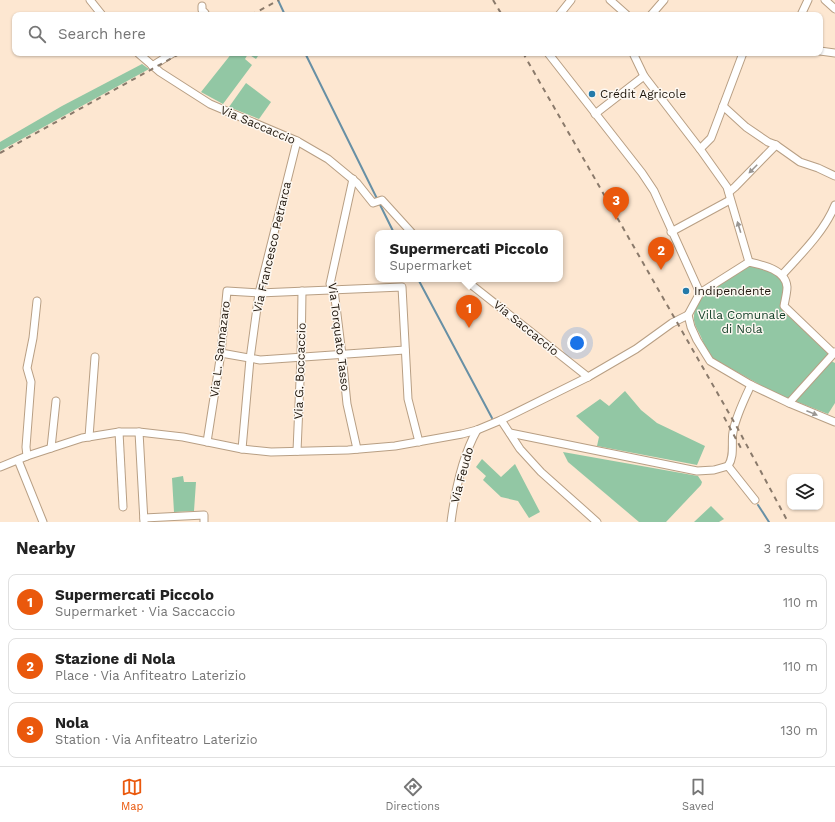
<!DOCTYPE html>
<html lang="en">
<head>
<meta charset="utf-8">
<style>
  body { margin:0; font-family:"Work Sans",sans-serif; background:#f6f6f6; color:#222 }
  .controls { position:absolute; right:12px; bottom:12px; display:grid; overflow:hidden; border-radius:8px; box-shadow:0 1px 3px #0004 }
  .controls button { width:36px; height:36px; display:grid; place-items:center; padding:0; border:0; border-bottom:1px solid #e0e0e0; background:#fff; color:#222; font:20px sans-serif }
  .you { position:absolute; left:577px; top:343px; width:14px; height:14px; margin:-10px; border:3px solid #fff; border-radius:50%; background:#1a73e8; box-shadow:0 0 0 6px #1a73e833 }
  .badge { display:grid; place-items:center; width:26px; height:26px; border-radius:50%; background:#ea580c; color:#fff; font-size:13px; font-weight:700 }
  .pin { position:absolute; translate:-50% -33px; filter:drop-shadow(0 1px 2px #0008) }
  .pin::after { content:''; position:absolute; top:21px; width:14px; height:12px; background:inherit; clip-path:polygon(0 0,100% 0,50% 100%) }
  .popup { position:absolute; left:375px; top:230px; width:188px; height:52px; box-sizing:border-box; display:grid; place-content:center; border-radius:8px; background:#fff; filter:drop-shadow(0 1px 3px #0005); font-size:13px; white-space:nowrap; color:#767676 }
  .popup b { font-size:15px; color:#222 }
  .popup::after { content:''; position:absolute; left:50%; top:100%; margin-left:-8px; border:8px solid transparent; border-top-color:#fff }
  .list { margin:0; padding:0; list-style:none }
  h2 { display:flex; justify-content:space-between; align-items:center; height:52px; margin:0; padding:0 16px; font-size:17px }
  h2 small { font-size:13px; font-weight:400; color:#767676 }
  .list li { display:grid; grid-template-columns:26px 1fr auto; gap:12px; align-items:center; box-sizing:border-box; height:56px; margin:0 8px 8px; padding:0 8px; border:1px solid #e0e0e0; border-radius:8px }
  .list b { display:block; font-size:15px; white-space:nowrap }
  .list p { margin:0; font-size:13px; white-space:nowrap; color:#767676 }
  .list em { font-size:13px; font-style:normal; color:#767676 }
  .icon { flex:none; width:22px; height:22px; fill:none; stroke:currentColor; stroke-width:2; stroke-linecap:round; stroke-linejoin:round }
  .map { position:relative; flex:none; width:835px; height:522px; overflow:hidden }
  .search { position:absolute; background:#fff; box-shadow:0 1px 3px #0004; left:12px; right:12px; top:12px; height:44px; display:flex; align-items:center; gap:10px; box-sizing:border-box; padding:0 14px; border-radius:8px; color:#767676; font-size:15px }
  .sheet { height:244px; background:#fff }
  nav { display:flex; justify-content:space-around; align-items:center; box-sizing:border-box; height:56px; border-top:1px solid #e0e0e0; background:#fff; font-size:11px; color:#767676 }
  nav a { display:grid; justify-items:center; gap:2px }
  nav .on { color:#ea580c }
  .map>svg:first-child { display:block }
  .green { fill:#92c7a4 }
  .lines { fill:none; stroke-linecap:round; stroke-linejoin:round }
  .stream { stroke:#6890a5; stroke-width:2 }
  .minor-casing { stroke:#b89f84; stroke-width:9 }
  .minor { stroke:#fff; stroke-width:7 }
  .rail { stroke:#8a7a6b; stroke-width:2; stroke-dasharray:5 5; stroke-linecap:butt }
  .oneway { fill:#9a9692 }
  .poi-dot { fill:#247aa9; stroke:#fdf8f2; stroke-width:1.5 }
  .labels { text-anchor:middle; stroke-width:3; stroke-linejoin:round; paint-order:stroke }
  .poi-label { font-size:12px; fill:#1f160c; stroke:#fdf8f2; text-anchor:start }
  .street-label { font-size:12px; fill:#1f160c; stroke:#fdf8f2 }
  .park-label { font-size:12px; fill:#0e3b23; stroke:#fdf8f2 }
</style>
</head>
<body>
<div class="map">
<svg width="835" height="522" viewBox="0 0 835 522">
  <rect width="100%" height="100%" fill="#fde7d1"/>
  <!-- green -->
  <g class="green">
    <polygon points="232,53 260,53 256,59 248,54 245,59 252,65 223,104 201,92"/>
    <polygon points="142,64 149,69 0,151 0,142 62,106"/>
    <polygon points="246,83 271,102 259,119 229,107"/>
    <path d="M749 266C760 266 781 271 785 284 786 289 784 301 784 307L832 353 789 401 712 358C707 352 704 344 701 337 698 330 693 324 694 316 694 294 732 276 749 266Z"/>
    <polygon points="831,361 835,363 835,403 828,414 795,401"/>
    <polygon points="625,391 641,410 657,423 705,446 697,465 597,446 599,437 576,416 600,399 609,406"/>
    <polygon points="563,452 698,476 702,482 701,485 666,522 639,522 568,462"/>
    <polygon points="482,459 501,477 515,464 540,512 529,518 518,501 501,497 483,480 486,476 476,467"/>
    <polygon points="183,476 184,482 196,482 194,511 174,512 172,478"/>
    <polygon points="711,506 724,519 719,522 694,522"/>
  </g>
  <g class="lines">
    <!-- stream -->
    <g class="stream">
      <polyline points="278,0 285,15"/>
      <polyline points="305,53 394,233"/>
      <polyline points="418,279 492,418"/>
      <polyline points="758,505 769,522"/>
    </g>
    <defs>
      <g id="minor">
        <polyline points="90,0 102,15"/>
        <polyline points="610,0 627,15"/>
        <polyline points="825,0 835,9"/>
        <polyline points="202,6 202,10 205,13 204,15"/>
        <polyline points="559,15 571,0"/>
        <polyline points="651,15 664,0"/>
        <polyline points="801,15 808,0"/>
        <polyline points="820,51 835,53"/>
        <polyline points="138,53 160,72 210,104 297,141 328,159 357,183 373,203 382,200 412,233"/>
        <polyline points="548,53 642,173 654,191 700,293"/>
        <polyline points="633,53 644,76 700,149 727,187 749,262"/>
        <polyline points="152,66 173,53"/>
        <polyline points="723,106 746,127 768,142 776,145 800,162 818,168 835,176"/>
        <polyline points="595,114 644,76"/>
        <polyline points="700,149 711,138 743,53"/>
        <polyline points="353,179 330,284 334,290 342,355 347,404 357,449"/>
        <polyline points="729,192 735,187 776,145"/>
        <polyline points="671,232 730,200"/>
        <path d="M782 275C801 254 824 232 835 205"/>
        <polyline points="464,279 588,377"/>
        <polyline points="221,353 260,360 405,350"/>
        <path d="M833 353 784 306C785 300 787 293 787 287 786 270 763 265 749 262L700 293 688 315 691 327 697 340 710 361 751 385 789 403 835 422"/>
        <polyline points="789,403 835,352"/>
        <polyline points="501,420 520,449 541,472 597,522"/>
        <polyline points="119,432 123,507"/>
        <polyline points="139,432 144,522"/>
        <polyline points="510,433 697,471 714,470 728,466 755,500"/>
        <polyline points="89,437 95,357"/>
        <polyline points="207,442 221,353 227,291 259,293 402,287 408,399 419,442"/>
        <polyline points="51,448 56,401"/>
        <polyline points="242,449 250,359 259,293 297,141"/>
        <polyline points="297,451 301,357 302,291"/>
        <polyline points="27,456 26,447 31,382 27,368 33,338 37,301"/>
        <polyline points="18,460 43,522"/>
        <path d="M728 466C735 456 731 443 733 432 736 416 744 400 751 385"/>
        <polyline points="0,467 27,456 82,438 119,432 139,432 183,437 242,449 271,452 348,450 395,446 462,434 477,430 501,420 588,377 636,349 672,323 688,315"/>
        <polyline points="144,518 204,515 204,522"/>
        <path d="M451 522C455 491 462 457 477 430"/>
      </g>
    </defs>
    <!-- minor casing -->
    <use href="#minor" class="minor-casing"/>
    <!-- minor -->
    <use href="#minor" class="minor"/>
    <!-- rail -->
    <g class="rail">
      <polyline points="493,0 502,15"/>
      <polyline points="251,15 279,0"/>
      <polyline points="523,53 738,429 788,522"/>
      <polyline points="0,153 181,53"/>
      <polyline points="724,417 742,450"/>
    </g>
  </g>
  <!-- one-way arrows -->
  <defs><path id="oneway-solid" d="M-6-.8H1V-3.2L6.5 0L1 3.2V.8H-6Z"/></defs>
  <g class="oneway">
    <use href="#oneway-solid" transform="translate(753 169) rotate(135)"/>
    <use href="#oneway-solid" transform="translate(739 227) rotate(-107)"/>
    <use href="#oneway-solid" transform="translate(812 413) rotate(22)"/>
  </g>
  <!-- markers -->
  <g class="poi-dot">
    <circle cx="592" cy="94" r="4"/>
    <circle cx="686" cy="291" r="4"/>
  </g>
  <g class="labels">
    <!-- poi labels -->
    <g class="poi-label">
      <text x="600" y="98">Crédit Agricole</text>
      <text x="694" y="295">Indipendente</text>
    </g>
    <!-- street labels -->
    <g class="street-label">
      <text transform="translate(258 125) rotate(23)" y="4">Via Saccaccio</text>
      <text transform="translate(272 247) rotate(-77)" y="4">Via Francesco Petrarca</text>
      <text transform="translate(526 328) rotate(39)" y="4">Via Saccaccio</text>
      <text transform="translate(339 337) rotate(83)" y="4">Via Torquato Tasso</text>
      <text transform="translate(220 349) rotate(-83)" y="4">Via L. Sannazaro</text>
      <text transform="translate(300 371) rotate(-88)" y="4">Via G. Boccaccio</text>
      <text transform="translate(462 475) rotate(-75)" y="4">Via Feudo</text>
    </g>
    <!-- park labels -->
    <g class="park-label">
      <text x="742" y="319">Villa Comunale<tspan x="742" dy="14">di Nola</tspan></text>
    </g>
  </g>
</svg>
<div class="controls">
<button><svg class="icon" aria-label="layers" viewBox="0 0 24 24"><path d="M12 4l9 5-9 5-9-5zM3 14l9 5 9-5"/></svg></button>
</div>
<div class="you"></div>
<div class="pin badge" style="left:469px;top:328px">1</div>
<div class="popup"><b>Supermercati Piccolo</b>Supermarket</div>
<div class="pin badge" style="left:661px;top:270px">2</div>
<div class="pin badge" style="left:616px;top:220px">3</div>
<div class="search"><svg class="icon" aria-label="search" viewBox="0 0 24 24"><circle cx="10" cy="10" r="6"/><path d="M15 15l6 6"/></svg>Search here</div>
</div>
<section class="sheet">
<h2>Nearby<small>3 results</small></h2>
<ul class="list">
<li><span class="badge">1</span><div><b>Supermercati Piccolo</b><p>Supermarket · Via Saccaccio</p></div><em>110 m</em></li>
<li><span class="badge">2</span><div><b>Stazione di Nola</b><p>Place · Via Anfiteatro Laterizio</p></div><em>110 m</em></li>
<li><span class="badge">3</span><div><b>Nola</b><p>Station · Via Anfiteatro Laterizio</p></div><em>130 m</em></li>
</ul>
</section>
<nav>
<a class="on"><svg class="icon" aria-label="map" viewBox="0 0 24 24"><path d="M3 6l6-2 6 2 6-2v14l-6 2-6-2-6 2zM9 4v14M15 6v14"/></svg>Map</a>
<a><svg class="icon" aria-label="directions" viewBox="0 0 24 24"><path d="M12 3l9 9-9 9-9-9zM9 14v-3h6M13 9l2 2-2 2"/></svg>Directions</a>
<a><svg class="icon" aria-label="saved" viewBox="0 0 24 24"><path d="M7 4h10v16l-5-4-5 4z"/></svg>Saved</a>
</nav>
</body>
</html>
